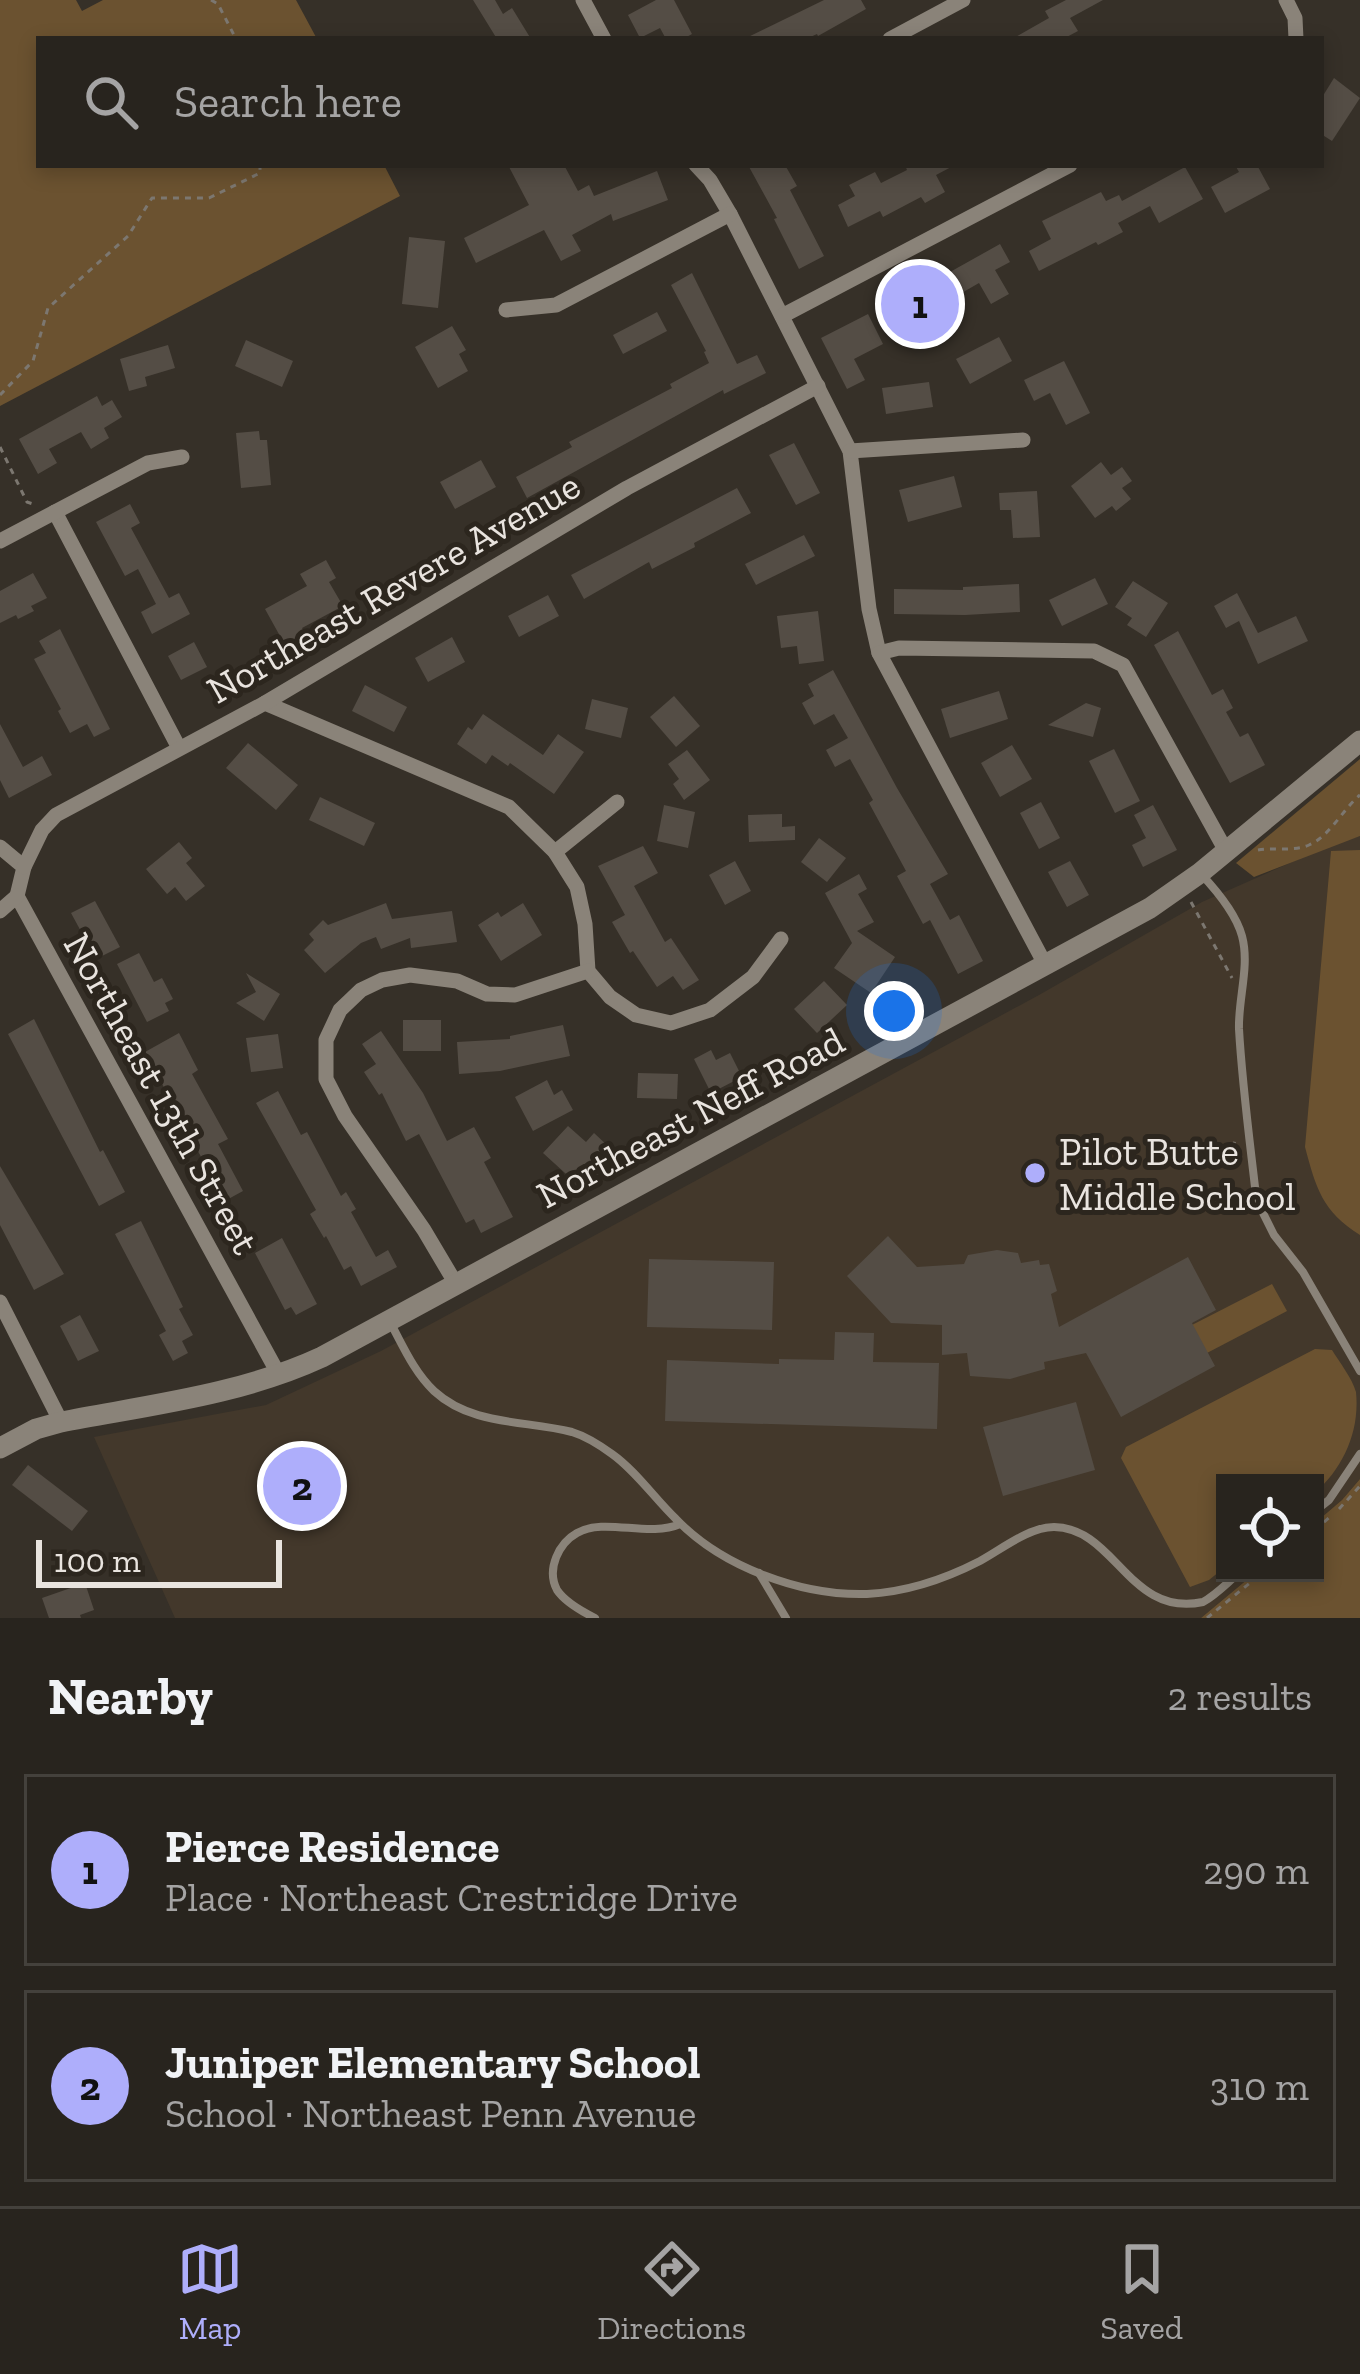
<!DOCTYPE html>
<html lang="en">
<head>
<meta charset="utf-8">
<style>
  body { margin:0; font-family:"Zilla Slab",serif; background:#302c27; color:#f1f3f6 }
  .controls { position:absolute; right:36px; bottom:36px; display:grid; overflow:hidden; border-radius:0px; box-shadow:0 6px 18px #0003 }
  .controls button { width:108px; height:108px; display:grid; place-items:center; padding:0; border:0; border-bottom:3px solid #44413c; background:#28241e; color:#f1f3f6; font:60px sans-serif }
  .scale { position:absolute; left:36px; bottom:30px; width:246px; box-sizing:border-box; padding-left:12px; border:6px solid #e9e4df; border-top:0; font-size:33px; line-height:42px; white-space:nowrap; color:#e9e4df; -webkit-text-stroke:9px #2c261e; paint-order:stroke }
  .you { position:absolute; left:894px; top:1011px; width:42px; height:42px; margin:-30px; border:9px solid #fff; border-radius:50%; background:#1a73e8; box-shadow:0 0 0 18px #1a73e833 }
  .badge { display:grid; place-items:center; width:78px; height:78px; border-radius:50%; background:#aeaefb; color:#111; font-size:39px; font-weight:700 }
  .pin { position:absolute; translate:-50% -50%; border:6px solid #fff; box-shadow:0 3px 12px #0006 }
  .list { margin:0; padding:0; list-style:none }
  h2 { display:flex; justify-content:space-between; align-items:center; height:156px; margin:0; padding:0 48px; font-size:51px }
  h2 small { font-size:39px; font-weight:400; color:#a5a4a4 }
  .list li { display:grid; grid-template-columns:78px 1fr auto; gap:36px; align-items:center; box-sizing:border-box; height:192px; margin:0 24px 24px; padding:0 24px; border:3px solid #44413c; border-radius:0px }
  .list b { display:block; font-size:45px; white-space:nowrap }
  .list p { margin:0; font-size:39px; white-space:nowrap; color:#a5a4a4 }
  .list em { font-size:39px; font-style:normal; color:#a5a4a4 }
  .icon { flex:none; width:66px; height:66px; fill:none; stroke:currentColor; stroke-width:2; stroke-linecap:round; stroke-linejoin:round }
  .map { position:relative; flex:none; width:1360px; height:1618px; overflow:hidden }
  .search { position:absolute; background:#28241e; box-shadow:0 6px 18px #0003; left:36px; right:36px; top:36px; height:132px; display:flex; align-items:center; gap:30px; box-sizing:border-box; padding:0 42px; border-radius:0px; color:#a5a4a4; font-size:45px }
  .sheet { height:588px; background:#28241e }
  nav { display:flex; justify-content:space-around; align-items:center; box-sizing:border-box; height:168px; border-top:3px solid #44413c; background:#28241e; font-size:33px; color:#a5a4a4 }
  nav a { display:grid; justify-items:center; gap:6px }
  nav .on { color:#aeaefb }
  .map>svg:first-child { display:block }
  .built { fill:#43382b }
  .green { fill:#6b5230 }
  .building { fill:#544d45 }
  .lines { fill:none; stroke-linecap:round; stroke-linejoin:round }
  .path { stroke:#7c7770; stroke-width:3; stroke-dasharray:6 6; stroke-linecap:butt }
  .lane { stroke:#8a8379; stroke-width:8 }
  .street { stroke:#8a8379; stroke-width:15 }
  .secondary { stroke:#8a8379; stroke-width:21 }
  .poi-dot { fill:#aeaefb; stroke:#2c261e; stroke-width:4.5 }
  .labels { text-anchor:middle; stroke-width:10; stroke-linejoin:round; paint-order:stroke }
  .street-label { font-size:39px; fill:#e9e4df; stroke:#2c261e }
  .poi-label { font-size:39px; fill:#e9e4df; stroke:#2c261e; text-anchor:start }
</style>
</head>
<body>
<div class="map">
<svg width="1360" height="1618" viewBox="0 0 1360 1618">
  <rect width="100%" height="100%" fill="#363028"/>
  <!-- built -->
  <polygon class="built" points="1360,836 1360,1479 1342,1500 1315,1523 1315,1483 1225,1483 1225,1573 1255,1573 1201,1618 175,1618 94,1437 266,1405 381,1351 1039,995 1202,902 1328,846"/>
  <!-- green -->
  <g class="green">
    <polygon points="0,0 76,0 82,11 103,0 296,0 317,39 39,39 39,165 384,165 400,196 0,406"/>
    <polygon points="1360,759 1360,836 1254,877 1236,863"/>
    <path d="M1360 850V1235C1322 1211 1316 1188 1305 1147L1331 851Z"/>
    <polygon points="1272,1284 1287,1311 1207,1353 1192,1325"/>
    <path d="M1315 1349 1332 1350C1340 1363 1352 1378 1356 1392 1360 1432 1343 1468 1315 1493V1483H1225V1567L1209 1580 1190 1587 1121 1458 1126 1447Z"/>
    <polygon points="1360,1479 1360,1618 1201,1618 1255,1573 1315,1573 1315,1523 1342,1500"/>
  </g>
  <!-- building -->
  <g class="building">
    <polygon points="473,0 495,0 503,14 512,8 531,39 497,39"/>
    <polygon points="656,0 674,0 692,34 683,39 666,39 660,28 640,38 628,15"/>
    <polygon points="824,0 861,0 866,9 818,36 817,34 806,39 744,39"/>
    <polygon points="1066,0 1103,0 1070,18 1078,31 1063,39 1012,39 1049,18 1045,11"/>
    <polygon points="1334,78 1360,98 1332,141 1321,134 1321,99"/>
    <polygon points="508,165 564,165 578,191 589,185 594,196 657,171 668,200 613,221 611,214 572,235 581,251 561,261 544,230 476,263 464,238 529,205"/>
    <polygon points="748,165 785,165 797,186 790,190 824,256 799,269 774,219 777,218"/>
    <polygon points="905,165 955,165 936,175 945,192 925,203 921,197 883,217 880,211 848,227 838,205 855,196 849,185 875,172 881,183 907,170"/>
    <polygon points="1235,165 1257,165 1270,189 1225,213 1211,187 1239,172"/>
    <polygon points="1185,167 1203,199 1159,223 1150,206 1118,223 1123,232 1098,245 1096,242 1039,271 1029,251 1051,239 1042,221 1101,192 1106,201 1119,195 1122,201"/>
    <polygon points="409,237 445,241 438,308 402,304"/>
    <polygon points="1000,244 1010,262 995,270 1009,294 991,304 979,283 903,327 891,305"/>
    <polygon points="692,273 737,364 757,355 766,373 724,394 723,390 527,498 516,477 572,447 569,442 672,388 670,384 709,363 704,352 706,351 671,285"/>
    <polygon points="657,312 667,331 623,354 613,335"/>
    <polygon points="868,314 883,344 854,359 865,380 847,389 821,338"/>
    <polygon points="452,326 466,350 459,354 468,371 438,388 415,347"/>
    <polygon points="999,337 1012,361 970,384 956,359"/>
    <polygon points="246,340 293,361 282,387 235,366"/>
    <polygon points="168,345 175,368 145,377 147,386 129,391 120,359"/>
    <polygon points="1064,361 1090,413 1066,425 1050,393 1034,401 1024,380"/>
    <polygon points="929,382 933,407 886,414 882,388"/>
    <polygon points="97,396 102,406 112,400 122,417 104,428 109,438 91,449 81,432 49,449 57,463 38,474 19,439"/>
    <polygon points="259,431 260,440 267,440 271,485 241,488 236,433"/>
    <polygon points="794,443 820,493 796,505 769,455"/>
    <polygon points="481,460 496,487 455,509 440,482"/>
    <polygon points="1101,462 1111,475 1122,467 1132,481 1122,488 1131,499 1116,511 1112,506 1095,518 1071,486"/>
    <polygon points="954,476 962,507 908,522 899,490"/>
    <polygon points="737,488 751,513 694,543 695,547 652,569 649,562 584,599 571,575"/>
    <polygon points="1037,491 1040,537 1013,538 1011,510 1000,510 999,493"/>
    <polygon points="130,504 140,523 131,528 169,598 179,593 190,614 152,634 141,612 156,604 138,569 125,576 96,522"/>
    <polygon points="804,535 815,556 756,585 745,564"/>
    <polygon points="326,560 336,578 329,582 343,606 302,628 305,634 285,645 265,609 307,586 300,574"/>
    <polygon points="33,573 47,598 31,606 34,611 18,619 16,615 0,623 0,591"/>
    <polygon points="1095,578 1108,604 1062,626 1049,600"/>
    <polygon points="1133,581 1168,603 1146,637 1127,625 1132,618 1115,607"/>
    <polygon points="1019,584 1020,612 965,615 894,614 894,589 963,590 963,587"/>
    <polygon points="1237,593 1258,633 1296,616 1308,641 1258,664 1239,621 1226,628 1214,606"/>
    <polygon points="548,595 559,616 519,637 508,616"/>
    <polygon points="818,611 824,661 799,664 797,646 781,648 777,616"/>
    <polygon points="60,629 110,729 94,737 87,724 70,733 58,711 61,709 34,659 46,653 39,641"/>
    <polygon points="1178,631 1212,695 1223,689 1233,708 1226,712 1240,737 1248,733 1265,765 1230,783 1154,645"/>
    <polygon points="452,637 465,662 428,682 415,658"/>
    <polygon points="194,642 207,667 181,680 168,656"/>
    <polygon points="833,670 897,788 948,874 930,884 950,920 959,915 983,961 958,974 930,920 923,924 897,876 906,871 869,803 873,800 850,759 835,767 826,750 848,738 834,714 814,725 802,703 814,696 808,684"/>
    <polygon points="365,685 407,707 394,732 352,711"/>
    <polygon points="999,691 1008,719 950,738 941,709"/>
    <polygon points="674,696 700,726 676,747 650,717"/>
    <polygon points="592,699 628,708 621,738 585,729"/>
    <polygon points="1086,703 1101,708 1093,737 1048,725"/>
    <polygon points="483,714 543,755 558,734 584,752 554,794 510,763 508,766 492,755 486,764 457,744 468,727 472,730"/>
    <polygon points="0,724 23,767 42,756 52,775 9,798 0,780"/>
    <polygon points="248,743 298,785 276,810 226,768"/>
    <polygon points="1012,745 1032,779 1000,797 981,763"/>
    <polygon points="1114,749 1140,801 1115,813 1089,761"/>
    <polygon points="687,750 710,780 684,800 673,784 679,779 668,764"/>
    <polygon points="320,797 375,823 364,846 309,820"/>
    <polygon points="1041,802 1060,838 1039,849 1020,813"/>
    <polygon points="664,805 695,812 688,848 657,841"/>
    <polygon points="1153,805 1177,850 1143,867 1132,845 1146,838 1134,815"/>
    <polygon points="782,814 782,827 795,826 795,840 749,842 748,815"/>
    <polygon points="819,838 846,858 827,882 801,862"/>
    <polygon points="179,842 192,858 186,863 205,886 186,901 175,887 167,894 146,869"/>
    <polygon points="643,846 658,873 634,886 665,942 671,938 699,980 683,990 673,976 657,987 633,951 630,953 612,922 625,915 598,866"/>
    <polygon points="735,861 751,891 725,905 709,875"/>
    <polygon points="1070,861 1089,895 1067,907 1048,872"/>
    <polygon points="859,874 867,889 858,894 874,922 857,931 895,957 871,993 834,968 852,943 825,893"/>
    <polygon points="95,901 120,947 96,959 71,913"/>
    <polygon points="386,903 392,919 452,911 457,942 411,948 410,938 381,949 376,937 361,943 325,973 304,950 314,940 309,934 323,920 328,925"/>
    <polygon points="523,903 542,935 501,961 478,925 498,912 501,917"/>
    <polygon points="139,953 154,982 162,978 173,999 165,1003 169,1011 147,1022 117,964"/>
    <polygon points="246,973 280,994 264,1021 236,1003 256,992"/>
    <polygon points="824,981 847,1005 817,1033 794,1009"/>
    <polygon points="34,1019 100,1152 103,1150 125,1192 99,1206 8,1034"/>
    <rect x="403" y="1020" width="38" height="31"/>
    <polygon points="563,1025 570,1056 500,1071 459,1074 457,1042 510,1039 510,1036"/>
    <polygon points="381,1031 423,1093 447,1141 474,1127 491,1158 484,1162 513,1217 481,1233 474,1219 466,1223 419,1134 406,1141 382,1093 379,1095 364,1072 376,1064 362,1044"/>
    <polygon points="179,1033 198,1070 192,1074 228,1139 218,1144 243,1191 221,1203 203,1170 207,1168 145,1052"/>
    <polygon points="278,1034 283,1068 251,1072 246,1038"/>
    <polygon points="711,1050 716,1060 730,1053 742,1077 711,1093 694,1059"/>
    <polygon points="638,1073 678,1074 677,1099 637,1098"/>
    <polygon points="547,1080 554,1095 562,1090 573,1110 533,1131 515,1097"/>
    <polygon points="278,1091 301,1135 307,1132 341,1196 346,1192 356,1209 351,1212 376,1257 388,1250 397,1267 361,1286 351,1266 344,1270 326,1236 324,1238 310,1214 316,1210 256,1103"/>
    <polygon points="568,1126 586,1142 594,1133 609,1147 576,1183 543,1153"/>
    <polygon points="0,1166 64,1274 34,1290 0,1225"/>
    <polygon points="141,1221 183,1307 179,1309 193,1335 182,1341 188,1353 173,1361 159,1335 166,1331 115,1234"/>
    <polygon points="888,1236 917,1267 964,1264 968,1255 997,1250 1018,1253 1021,1263 1039,1260 1040,1265 1049,1264 1057,1291 1051,1294 1059,1327 1188,1257 1216,1310 1192,1323 1215,1366 1121,1417 1086,1353 1044,1362 1045,1369 1010,1379 970,1376 967,1353 942,1355 942,1325 891,1323 847,1276"/>
    <polygon points="282,1238 317,1304 296,1315 291,1307 285,1310 255,1253"/>
    <polygon points="649,1259 774,1262 772,1330 647,1327"/>
    <polygon points="80,1315 99,1351 78,1361 60,1326"/>
    <polygon points="835,1332 874,1333 873,1362 939,1363 937,1429 665,1421 667,1360 779,1364 779,1359 834,1360"/>
    <polygon points="1076,1402 1095,1470 1003,1496 983,1427"/>
    <polygon points="28,1465 88,1511 72,1531 12,1485"/>
    <polygon points="85,1583 94,1610 80,1615 81,1618 49,1618 42,1598"/>
  </g>
  <g class="lines">
    <!-- path -->
    <g class="path">
      <polyline points="211,0 218,4 236,39"/>
      <polyline points="0,395 33,361 48,308 128,236 152,198 209,198 260,173 260,165"/>
      <polyline points="0,447 27,502 36,505"/>
      <path d="M1258 850C1275 847 1293 852 1309 845 1330 836 1343 809 1360 795"/>
      <polyline points="1191,902 1232,978"/>
      <polyline points="1221,1152 1234,1145 1235,1137"/>
      <polyline points="1339,1509 1360,1486"/>
      <polyline points="1315,1530 1332,1515"/>
      <polyline points="1207,1618 1262,1573"/>
    </g>
    <!-- lane -->
    <g class="lane">
      <path d="M1201 874C1217 891 1236 914 1242 936 1250 966 1238 999 1239 1029 1242 1082 1249 1135 1255 1187L1262 1211 1274 1235 1303 1272 1360 1371"/>
      <path d="M390 1322C403 1346 414 1372 434 1391 472 1426 525 1420 572 1432 585 1436 601 1446 612 1454 636 1471 655 1499 676 1519 722 1567 801 1596 867 1594 907 1592 945 1579 980 1561 1002 1549 1029 1527 1054 1527 1116 1528 1129 1618 1203 1602 1216 1595 1228 1582 1239 1573"/>
      <polyline points="1315,1511 1329,1500 1360,1454"/>
      <polyline points="759,1573 786,1618"/>
      <path d="M595 1618C583 1612 565 1602 557 1590 546 1569 559 1543 577 1533 605 1517 648 1538 680 1524"/>
    </g>
    <!-- street -->
    <g class="street">
      <polyline points="583,0 604,39"/>
      <polyline points="1286,0 1295,18 1296,39"/>
      <polyline points="890,39 963,0"/>
      <polyline points="696,165 710,180 730,214 850,451 869,609 879,653 1046,966"/>
      <polyline points="506,310 556,305 730,214"/>
      <polyline points="782,316 1070,165"/>
      <polyline points="850,451 1023,440"/>
      <polyline points="55,512 179,748"/>
      <polyline points="0,541 148,463 182,457"/>
      <polyline points="879,653 899,648 1094,651 1123,665 1226,851"/>
      <polyline points="265,703 509,807 555,852 577,887 585,924 588,971 610,997 636,1015 671,1023 710,1010 753,977 781,939"/>
      <polyline points="0,847 24,867 17,896 279,1375"/>
      <polyline points="555,852 617,802"/>
      <polyline points="24,867 42,830 56,815 265,703 627,488 818,386"/>
      <polyline points="0,911 17,896"/>
      <polyline points="456,1284 424,1230 345,1116 326,1079 326,1040 340,1010 361,990 382,980 410,975 457,981 487,994 515,995 588,971"/>
      <polyline points="0,1302 61,1422"/>
    </g>
    <!-- secondary -->
    <path class="secondary" d="M0 1448 36 1429 61 1422C149 1405 240 1395 322 1357L1150 908 1200 873 1360 741"/>
  </g>
  <!-- markers -->
  <circle class="poi-dot" cx="1035" cy="1173" r="12"/>
  <g class="labels">
    <!-- street labels -->
    <g class="street-label">
      <text transform="translate(393 587) rotate(-30)" y="14">Northeast Revere Avenue</text>
      <text transform="translate(162 1093) rotate(61)" y="14">Northeast 13th Street</text>
      <text transform="translate(690 1117) rotate(-28)" y="14">Northeast Neff Road</text>
    </g>
    <!-- poi labels -->
    <g class="poi-label">
      <text x="1059" y="1165">Pilot Butte<tspan x="1059" dy="45">Middle School</tspan></text>
    </g>
  </g>
</svg>
<div class="controls">
<button><svg class="icon" aria-label="locate" viewBox="0 0 24 24"><circle cx="12" cy="12" r="6"/><path d="M12 2v4M12 18v4M2 12h4M18 12h4"/></svg></button>
</div>
<div class="scale">100 m</div>
<div class="you"></div>
<div class="pin badge" style="left:920px;top:304px">1</div>
<div class="pin badge" style="left:302px;top:1486px">2</div>
<div class="search"><svg class="icon" aria-label="search" viewBox="0 0 24 24"><circle cx="10" cy="10" r="6"/><path d="M15 15l6 6"/></svg>Search here</div>
</div>
<section class="sheet">
<h2>Nearby<small>2 results</small></h2>
<ul class="list">
<li><span class="badge">1</span><div><b>Pierce Residence</b><p>Place · Northeast Crestridge Drive</p></div><em>290 m</em></li>
<li><span class="badge">2</span><div><b>Juniper Elementary School</b><p>School · Northeast Penn Avenue</p></div><em>310 m</em></li>
</ul>
</section>
<nav>
<a class="on"><svg class="icon" aria-label="map" viewBox="0 0 24 24"><path d="M3 6l6-2 6 2 6-2v14l-6 2-6-2-6 2zM9 4v14M15 6v14"/></svg>Map</a>
<a><svg class="icon" aria-label="directions" viewBox="0 0 24 24"><path d="M12 3l9 9-9 9-9-9zM9 14v-3h6M13 9l2 2-2 2"/></svg>Directions</a>
<a><svg class="icon" aria-label="saved" viewBox="0 0 24 24"><path d="M7 4h10v16l-5-4-5 4z"/></svg>Saved</a>
</nav>
</body>
</html>
